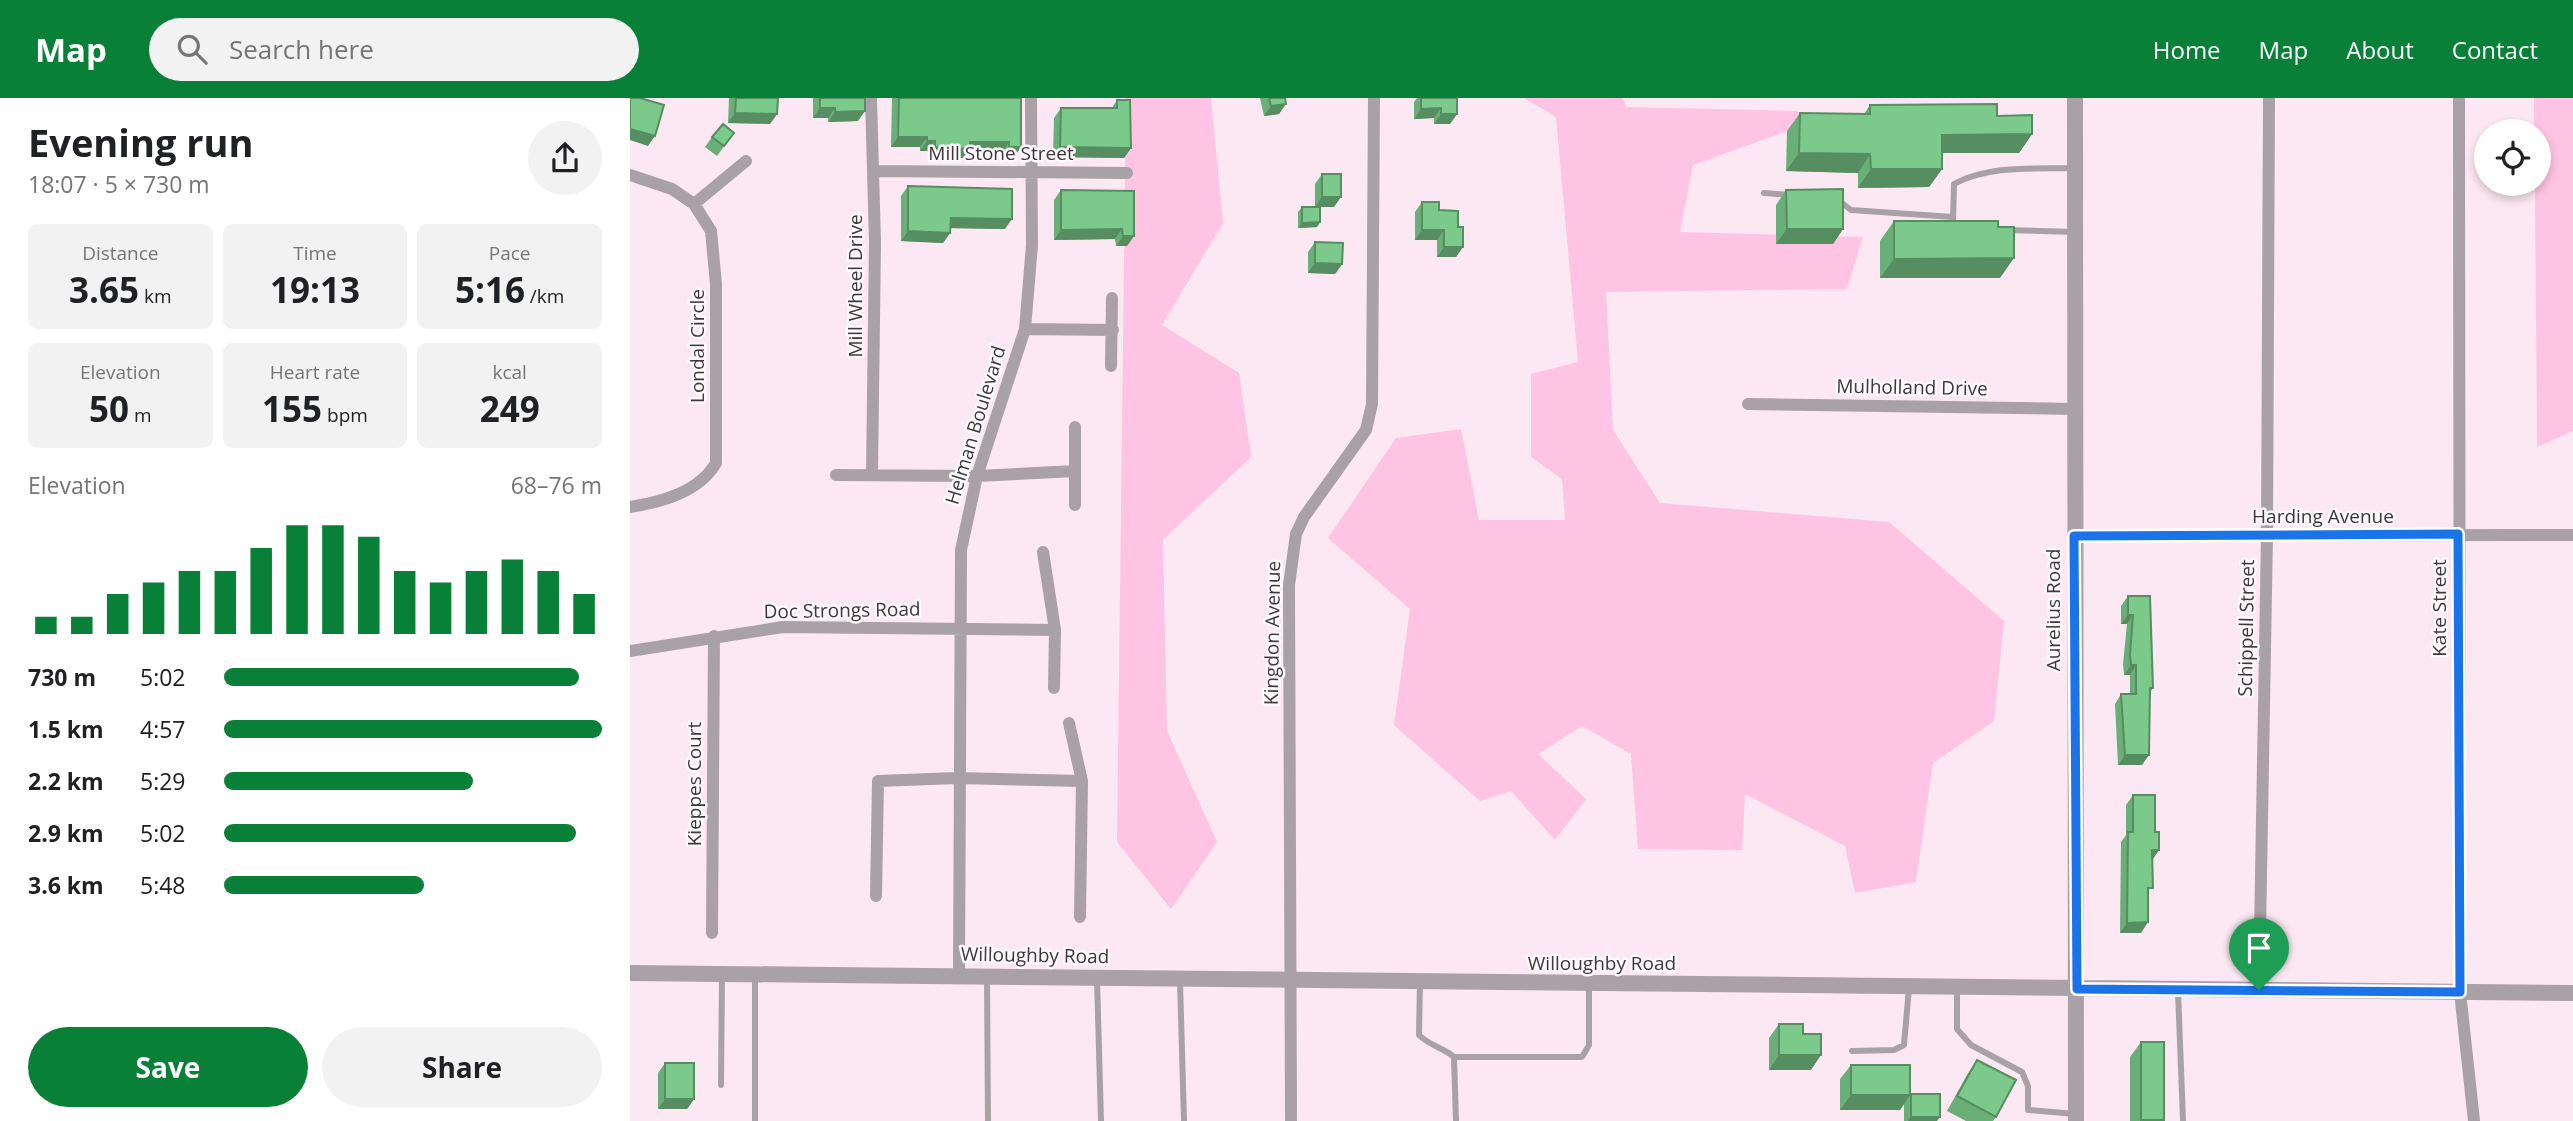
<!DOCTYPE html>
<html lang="en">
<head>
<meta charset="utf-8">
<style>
  body { margin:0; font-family:"Open Sans",sans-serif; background:#f2f2f2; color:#202124; height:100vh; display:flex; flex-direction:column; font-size:26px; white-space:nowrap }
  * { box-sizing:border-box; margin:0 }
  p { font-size:23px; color:#757577 }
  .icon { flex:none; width:38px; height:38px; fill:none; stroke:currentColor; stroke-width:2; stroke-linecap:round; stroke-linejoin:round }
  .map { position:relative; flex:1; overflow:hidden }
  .side { display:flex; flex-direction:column; background:#fff; width:630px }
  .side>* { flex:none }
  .fabs { position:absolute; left:1844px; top:21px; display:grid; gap:14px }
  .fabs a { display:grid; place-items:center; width:77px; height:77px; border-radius:50%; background:#fff; box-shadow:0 4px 10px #0003; font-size:35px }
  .pin { position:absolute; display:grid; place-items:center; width:60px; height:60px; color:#fff; margin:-72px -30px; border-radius:50% 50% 50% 0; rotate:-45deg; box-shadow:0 0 7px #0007 }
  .pin .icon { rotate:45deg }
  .round { display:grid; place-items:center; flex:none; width:74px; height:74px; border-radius:37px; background:#f2f2f2 }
  .overview { display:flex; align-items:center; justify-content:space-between; height:119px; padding:0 28px }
  h1 { font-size:38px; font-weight:700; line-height:52px }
  .stats { display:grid; grid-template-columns:repeat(3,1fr); gap:10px; height:119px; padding:7px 28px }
  .stats div { display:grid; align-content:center; border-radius:10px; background:#f2f2f2; text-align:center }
  .stats b { font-size:35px; font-weight:700 }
  .stats small { font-size:19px; font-weight:400 }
  .stats p { font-size:19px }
  .chart { height:196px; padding:14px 28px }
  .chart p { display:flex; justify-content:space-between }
  .chart svg { width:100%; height:126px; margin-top:7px; stroke:#088038; stroke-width:6 }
  .primary-button { display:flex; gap:14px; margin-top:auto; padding:14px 28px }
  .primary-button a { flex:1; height:80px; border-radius:42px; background:#088038; color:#fff; font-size:28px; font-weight:700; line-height:80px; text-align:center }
  .primary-button a+a { background:#f2f2f2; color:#202124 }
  ul { padding:0 28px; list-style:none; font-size:23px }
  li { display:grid; grid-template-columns:112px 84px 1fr; align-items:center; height:52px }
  li i { height:18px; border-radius:9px; background:#088038 }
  header { display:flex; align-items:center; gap:42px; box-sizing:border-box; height:98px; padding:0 35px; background:#088038; color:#fff }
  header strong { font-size:33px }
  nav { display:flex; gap:38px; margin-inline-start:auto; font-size:24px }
  .search { width:490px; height:63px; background:#f2f2f2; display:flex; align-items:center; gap:18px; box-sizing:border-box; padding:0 24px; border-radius:38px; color:#757577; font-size:26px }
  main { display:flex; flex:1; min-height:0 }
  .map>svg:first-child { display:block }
  .green { fill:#ffc3e3 }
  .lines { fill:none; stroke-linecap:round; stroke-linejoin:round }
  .service { stroke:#a9a1a5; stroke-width:6 }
  .minor { stroke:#a9a1a5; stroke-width:12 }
  .tertiary { stroke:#a9a1a5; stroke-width:16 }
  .wall { fill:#6aae78 }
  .shaded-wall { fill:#568d61 }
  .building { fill:#7bca8b; stroke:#568d61; stroke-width:2 }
  .route-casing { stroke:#fff; stroke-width:14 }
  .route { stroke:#1a73e8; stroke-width:9 }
  .labels { text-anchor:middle; stroke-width:5; stroke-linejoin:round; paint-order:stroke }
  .street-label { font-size:19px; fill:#3e373b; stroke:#fefafc }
</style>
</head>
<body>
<header>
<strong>Map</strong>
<div class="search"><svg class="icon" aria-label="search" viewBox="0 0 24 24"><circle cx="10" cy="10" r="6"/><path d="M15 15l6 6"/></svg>Search here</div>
<nav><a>Home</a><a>Map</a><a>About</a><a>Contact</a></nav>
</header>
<main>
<section class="side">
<div class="overview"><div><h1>Evening run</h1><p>18:07 · 5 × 730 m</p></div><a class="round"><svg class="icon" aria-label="share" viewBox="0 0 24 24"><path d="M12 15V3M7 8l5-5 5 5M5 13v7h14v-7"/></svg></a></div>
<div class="stats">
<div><p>Distance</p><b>3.65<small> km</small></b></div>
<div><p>Time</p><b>19:13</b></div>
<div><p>Pace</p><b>5:16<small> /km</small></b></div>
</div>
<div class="stats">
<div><p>Elevation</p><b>50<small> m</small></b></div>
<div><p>Heart rate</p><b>155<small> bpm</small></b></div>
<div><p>kcal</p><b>249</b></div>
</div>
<div class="chart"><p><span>Elevation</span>68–76 m</p>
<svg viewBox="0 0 160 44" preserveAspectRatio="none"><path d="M5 44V38M15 44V38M25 44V30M35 44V26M45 44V22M55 44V22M65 44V14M75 44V6M85 44V6M95 44V10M105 44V22M115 44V26M125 44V22M135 44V18M145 44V22M155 44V30"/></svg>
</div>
<ul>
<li><b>730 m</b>5:02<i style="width:94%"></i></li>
<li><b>1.5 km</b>4:57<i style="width:100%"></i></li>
<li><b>2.2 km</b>5:29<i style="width:66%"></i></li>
<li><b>2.9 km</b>5:02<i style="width:93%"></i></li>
<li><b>3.6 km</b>5:48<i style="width:53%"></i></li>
</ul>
<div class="primary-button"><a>Save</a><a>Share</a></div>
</section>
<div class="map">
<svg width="1943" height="1023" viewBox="0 0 1943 1023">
  <rect width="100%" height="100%" fill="#fce8f2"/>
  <path class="green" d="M496 0H581L593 125 532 227 609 275 621 359 533 442 537 633 587 744 541 811 487 744Z
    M894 0H993L996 9 1167 13 1177 26 1063 67 1050 134 1233 139 1217 191 976 194 983 332 1030 405 1259 424 1374 523 1364 623 1303 665 1286 784 1225 795 1215 748 1115 696 1112 752 1008 751 1001 656 952 628 908 656 956 701 925 742 881 693 850 703 764 627 780 511 698 440 766 340 831 331 849 422H935L932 381 901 359V276L948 264 926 19Z
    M1904 0H1943V333L1907 349 1905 86H1909V33H1904Z"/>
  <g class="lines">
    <path class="service" d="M1134 95 1161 97
      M1207 101 1221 112 1323 119
      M1328 127 1323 123 1324 86C1358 67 1405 71 1443 70
      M1376 132 1445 134
      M125 878V1023
      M357 879 358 1023
      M467 881 471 1023
      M550 883 554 1023
      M790 885 789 937C800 948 812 949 824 959L826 1023
      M1327 891V931L1341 947 1392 974 1398 988V1012L1446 1016
      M1548 893 1553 1022
      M1222 953 1264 952 1274 947 1279 890
      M824 959H952L959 947V886
      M91 987 92 877"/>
    <path class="minor" d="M241 0 245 144 242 376
      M1829 0 1830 894 1844 1023
      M244 73 497 75
      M0 77 42 91 64 106 81 133 86 186V365C69 394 32 404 0 409
      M64 106 116 63
      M395 231 483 232
      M481 268 482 200
      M1118 306 1446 311
      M206 377 347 378 445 373
      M445 407V329
      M1444 438 1943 437
      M413 454 425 532 424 590
      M0 553 153 529 425 532
      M439 625 452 683 450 819
      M246 798 248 683 327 680 452 683
      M82 835 84 538
      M329 876 331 452 347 378 395 231 402 147 401 0
      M1629 892 1637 437 1639 0
      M661 1023 659 487 666 436 674 419 736 332 742 306 744 0"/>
    <path class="tertiary" d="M1445 0 1446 1023
      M0 875 1943 895"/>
  </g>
  <path class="wall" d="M99 0H148L147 16 140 26 98 25Z
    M183 0H235L228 23 198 24V20H183Z
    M262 0H391V49L384 59H372V54H338L333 60 317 61 298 59V53H290V49H261Z
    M630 0H655L649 16 634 18Z
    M787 0H827V16L820 26H804V20L784 21V4Z
    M487 2 501 50 494 60 423 59 424 20 431 10H482Z
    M1240 7 1367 18 1402 36 1389 55H1312V71L1299 89 1228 90V75L1156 73 1157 33 1170 15 1234 16Z
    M104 35 87 58 75 49 82 39Z
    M692 76 704 109H690V124L687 129 668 130V114L672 109H685V86Z
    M278 88 375 131 320 130V135L313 145 271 143V98Z
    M431 92 504 138 497 148H486L485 141 424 142V102Z
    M1156 92 1213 131 1203 146H1146V107Z
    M792 104 809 112 828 129 833 149 826 159H807V142H785V114Z
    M1264 123 1368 129 1370 180H1250V143Z
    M685 144 712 166 705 176 678 175V154Z
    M1498 498 1523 590 1520 595 1512 667H1488L1485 606 1491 596H1500V577H1494L1493 566 1497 526H1491V508Z
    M1503 697 1525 734 1529 752 1523 761 1511 835H1490L1491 744 1496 737V707Z
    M1149 926 1173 936 1181 972H1139V940Z
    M1511 944 1534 1022 1533 1023H1500V959Z
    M1347 962 1366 1019 1363 1023H1336L1317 1013 1337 977Z
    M35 965 64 1001 57 1011H28V975Z
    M1221 967 1280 996 1307 1023H1274V1006L1270 1012H1210V981Z"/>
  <path class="shaded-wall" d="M656 6 649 16 634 18 641 8Z
    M190 10H205L198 20H183Z
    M811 10 804 20 784 21 791 11Z
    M235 13 228 23 198 24 205 14Z
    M105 15 147 16 140 26 98 25Z
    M811 16H827L820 26H804Z
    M0 31 25 38 18 48 0 42Z
    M1402 36 1389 55H1299L1312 37Z
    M268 39H297L290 49H261Z
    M297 43H305L298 53H290Z
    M340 44H379L372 54H338L333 60 317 61 298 59 305 49Z
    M379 49H391L384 59H372Z
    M430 49 501 50 494 60 423 59Z
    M1169 55 1240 56 1228 75 1156 73Z
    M1241 71H1312L1299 89 1228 90Z
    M692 99H711L704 109H685Z
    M321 120 382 121 375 131 314 130Z
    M690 124 687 129 668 130 672 125Z
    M492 131 485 141 424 142 431 132Z
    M1157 131H1213L1203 146H1146Z
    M792 132H814L807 142H785Z
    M278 133 320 135 313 145 271 143Z
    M493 138H504L497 148H486Z
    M814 149H833L826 159H807Z
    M1384 160 1370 180H1250L1264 161Z
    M685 165 712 166 705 176 678 175Z
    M1498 517H1503L1497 526H1491Z
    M1501 567H1506L1500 577H1494Z
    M1495 657H1519L1512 667H1488Z
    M1522 752H1529L1522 762Z
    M1518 824 1511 835H1490L1497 825Z
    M1149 957H1191L1181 972H1139Z
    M1221 997H1280L1270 1012H1210Z
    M35 1001H64L57 1011H28Z
    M1281 1019H1310L1307 1023H1278Z
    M1511 1022H1534L1533 1023H1510Z"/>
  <path class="building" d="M0 0H10L34 7 25 38 0 31Z
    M106 0H148L147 16 105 15Z
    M190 0H235V13L205 14V10H190Z
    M269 0H391V49H379V44H340V50L324 51 305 49V43H297V39H268Z
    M639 0H655L656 6 641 8Z
    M791 0H827V16H811V10L791 11Z
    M487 2H500L501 50 430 49 431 10H487Z
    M1367 6V18L1402 17V36L1312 37V71H1241L1240 56 1169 55 1170 15 1240 16V7Z
    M93 26 104 35 94 48 82 39Z
    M692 76H711V99H692Z
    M278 88 382 91V121L321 120 320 135 278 133Z
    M1213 91V131H1157L1156 92Z
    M431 92 504 93V138H493L492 131 431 132Z
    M792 104H809V112L828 113V129H833V149H814V132H792Z
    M672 109H690V124L672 125Z
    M1264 123H1368V129H1384V160L1264 161Z
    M685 144 713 145 712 166 685 165Z
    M1498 498H1520L1523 590H1520L1519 657H1495L1491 596H1506V567H1501L1500 557 1503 517H1498Z
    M1503 697H1525V734H1529V752H1522L1523 790H1518V824L1497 825 1498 734H1503Z
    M1149 926H1173V936H1191V957H1149Z
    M1511 944H1534V1022H1511Z
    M1347 962 1386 982 1366 1019 1327 998Z
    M35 965H64V1001H35Z
    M1221 967H1280V997H1221Z
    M1281 996H1310V1019H1281Z"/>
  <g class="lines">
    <defs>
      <path id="route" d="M1828 436 1830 894 1447 891 1444 438Z"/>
    </defs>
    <use href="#route" class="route-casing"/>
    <use href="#route" class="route"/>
  </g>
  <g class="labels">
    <g class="street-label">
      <text x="371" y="62">Mill Stone Street</text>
      <text transform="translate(225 188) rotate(-90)" y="7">Mill Wheel Drive</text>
      <text transform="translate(67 248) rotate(-90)" y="7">Londal Circle</text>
      <text transform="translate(1282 289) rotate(1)" y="7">Mulholland Drive</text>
      <text transform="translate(345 327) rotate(-73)" y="7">Helman Boulevard</text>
      <text x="1693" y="425">Harding Avenue</text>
      <text transform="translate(1809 510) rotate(-90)" y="7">Kate Street</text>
      <text transform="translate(212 512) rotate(-1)" y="7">Doc Strongs Road</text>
      <text transform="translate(1423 512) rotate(-90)" y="7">Aurelius Road</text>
      <text transform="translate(1616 530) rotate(-89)" y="7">Schippell Street</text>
      <text transform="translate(642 535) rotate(-89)" y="7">Kingdon Avenue</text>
      <text transform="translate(64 686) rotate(-90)" y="7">Kieppes Court</text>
      <text transform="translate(405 857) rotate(1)" y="7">Willoughby Road</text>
      <text x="972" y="872">Willoughby Road</text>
    </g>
  </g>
</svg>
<div class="fabs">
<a><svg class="icon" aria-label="locate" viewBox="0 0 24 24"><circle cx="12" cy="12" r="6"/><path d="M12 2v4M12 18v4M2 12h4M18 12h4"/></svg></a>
</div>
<div class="pin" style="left:1629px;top:892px;background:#1e9e55"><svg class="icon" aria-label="arrive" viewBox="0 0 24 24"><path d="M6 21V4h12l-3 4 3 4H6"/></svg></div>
</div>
</main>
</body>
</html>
